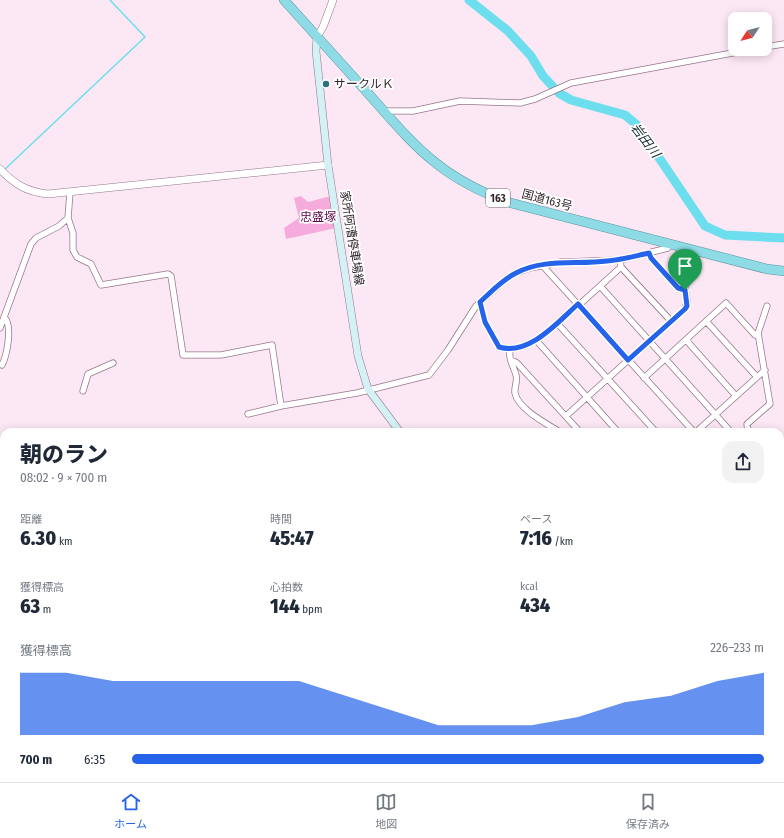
<!DOCTYPE html>
<html lang="ja">
<head>
<meta charset="utf-8">
<style>
  body { margin:0; font-family:"Fira Sans Condensed","Noto Sans JP",sans-serif; background:#f2f2f3; color:#1f2937; height:100vh; display:flex; flex-direction:column; font-size:15px; white-space:nowrap }
  * { box-sizing:border-box; margin:0 }
  p { font-size:13px; color:#747a83 }
  .icon { flex:none; width:22px; height:22px; fill:none; stroke:currentColor; stroke-width:2; stroke-linecap:round; stroke-linejoin:round }
  .map { position:relative; flex:1; overflow:hidden }
  .drawer { position:absolute; left:0px; top:428px; width:784px; height:354px; display:flex; flex-direction:column; background:#fff; border-radius:12px 12px 0 0; box-shadow:0 2px 10px #0003 }
  .drawer>* { flex:none }
  .needle { width:26px; rotate:234deg }
  .fabs { position:absolute; left:728px; top:12px; display:grid; gap:8px }
  .fabs a { display:grid; place-items:center; width:44px; height:44px; border-radius:8px; background:#fff; box-shadow:0 2px 10px #0003; font-size:20px }
  .pin { position:absolute; display:grid; place-items:center; width:34px; height:34px; color:#fff; margin:-41px -17px; border-radius:50% 50% 50% 0; rotate:-45deg; box-shadow:0 0 4px #0007 }
  .pin .icon { rotate:45deg }
  .round { display:grid; place-items:center; flex:none; width:42px; height:42px; border-radius:12px; background:#f2f2f3 }
  .head { display:flex; align-items:center; justify-content:space-between; height:68px; padding:0 20px }
  h1 { font-size:22px; font-weight:800; line-height:30px }
  .stats { display:grid; grid-template-columns:repeat(3,1fr); gap:6px; height:68px; padding:4px 20px }
  .stats div { display:grid; align-content:center }
  .stats b { font-size:20px; font-weight:800 }
  .stats small { font-size:11px; font-weight:400 }
  .stats p { font-size:11px }
  .chart { height:112px; padding:8px 20px }
  .chart p { display:flex; justify-content:space-between }
  .chart svg { width:100%; height:72px; margin-top:4px; fill:#2563eb; opacity:.7 }
  ul { padding:0 20px; list-style:none; font-size:13px }
  li { display:grid; grid-template-columns:64px 48px 1fr; align-items:center; height:30px }
  li i { height:10px; border-radius:5px; background:#2563eb }
  .tabs { display:flex; justify-content:space-around; align-items:center; height:56px; border-top:1px solid #e0e1e3; background:#fff; font-size:11px; color:#747a83 }
  .tabs a { display:grid; justify-items:center; gap:2px }
  .tabs .active { color:#2563eb }
  .map>svg:first-child { display:block }
  .forest { fill:url(#forest-crowns) }
  .green { fill:#f5abdb }
  .water { fill:url(#water-ripples) }
  .lines { fill:none; stroke-linecap:round; stroke-linejoin:round }
  .stream { stroke:#6ddeed; stroke-width:1.5 }
  .river { stroke:#6ddeed; stroke-width:9 }
  .minor-casing { stroke:#95778a; stroke-width:7 }
  .tertiary-casing { stroke:#95778a; stroke-width:8 }
  .secondary-casing { stroke:#95778a; stroke-width:8 }
  .trunk-casing { stroke:#5b96a1; stroke-width:10 }
  .minor { stroke:#fff; stroke-width:5.5 }
  .tertiary { stroke:#fff; stroke-width:7 }
  .secondary { stroke:#d4f2f6; stroke-width:7 }
  .trunk { stroke:#8edbe6; stroke-width:9 }
  .route-casing { stroke:#fff; stroke-width:8 }
  .route { stroke:#2563eb; stroke-width:5 }
  .poi-dot { fill:#29727b; stroke:#fff; stroke-width:1.5 }
  .labels { text-anchor:middle; stroke-width:3.5; stroke-linejoin:round; paint-order:stroke }
  .shield { fill:#fff; stroke:#70676c; stroke-width:1 }
  .shield-label { font-size:11px; font-weight:bold; fill:#32262d }
  .poi-label { font-size:12px; fill:#32262d; stroke:#fff; text-anchor:start }
  .street-label { font-size:12px; fill:#32262d; stroke:#fff }
  .park-label { font-size:12px; fill:#5d0649; stroke:#fff }
  .water-label { font-size:13px; font-style:italic; fill:#1b2f32; stroke:#fff }
</style>
</head>
<body>
<div class="map">
<svg width="784" height="782" viewBox="0 0 784 782">
  <defs>
    <pattern id="forest-crowns" width="20" height="18" patternUnits="userSpaceOnUse"><rect width="20" height="18" fill="#f5abdb"/><path d="M2 6a3 3 0 1 1 6 0M12 15a3 3 0 1 1 6 0" fill="none" stroke="#d293bc"/></pattern>
    <pattern id="water-ripples" width="26" height="14" patternUnits="userSpaceOnUse"><rect width="26" height="14" fill="#6ddeed"/><path d="M2 4q2-2 4 0t4 0M15 11q2-2 4 0t4 0" fill="none" stroke="#5fbecc"/></pattern>
  </defs>
  <rect width="100%" height="100%" fill="#fce7f4"/>
  <path class="forest" d="M784 473V637L780 618V479Z
    M4 507V592L0 591V513Z
    M780 695 784 696V782H693V778H780Z
    M0 706 4 725V778H16L17 782H0Z
    M92 778H223V782H93Z
    M241 778H286V782H240Z
    M351 778H505L507 782H352Z"/>
  <path class="green" d="M301 196 308 202 331 196 336 228 286 239 284 228 299 218 294 198Z"/>
  <path class="water" d="M780 633 784 658V694L780 693Z
    M723 778H766L762 782H716Z"/>
  <g class="lines">
    <path class="stream" d="M4 170 145 37 110 0
      M0 674 4 683
      M22 778 23 782"/>
    <path class="river" d="M469 0 508 31 531 56 543 76 559 93 571 100 625 115 637 125 705 226 725 235 784 238"/>
    <defs>
      <path id="minor" d="M765 47 784 44
        M385 113 388 111H413L460 101 520 103 535 99 571 83 754 49
        M70 192 68 218 73 233V250L77 257 91 264 101 285 168 274 171 276 183 355H221L272 345 281 406
        M649 253 651 258 678 288 685 290
        M620 260 621 267 671 321
        M542 265 694 432
        M600 286 731 432
        M480 302 485 322 499 347C529 356 558 322 578 304
        M579 305 621 267
        M706 321 757 377
        M557 323 656 432
        M0 328 31 244 36 238 59 226 68 218
        M536 340 618 432
        M686 340 736 396
        M510 351C508 359 514 367 516 375 518 381 514 387 515 393 518 409 547 424 560 432
        M511 360 517 363 580 432
        M2 365C7 355 13 325 4 317
        M644 378 726 303 755 335 758 336
        M83 391 88 374 113 363
        M248 414 281 406 357 393 429 375 448 350 476 306 506 279 516 273 530 268 561 262 620 260 668 248 670 244
        M566 416 685 309 687 301 679 246
        M696 432 765 370
        M748 432 747 424 770 404 758 333 767 306
        M579 782 580 778"/>
      <path id="tertiary" d="M317 37 323 27 333 0
        M0 169C14 184 27 192 48 194L328 165"/>
      <path id="secondary" d="M317 37 316 51 328 165 358 356 368 389 400 432
        M667 778V782"/>
      <path id="trunk" d="M284 0C311 30 339 61 366 91 414 145 439 178 511 203L767 269 784 271"/>
    </defs>
    <use href="#minor" class="minor-casing"/>
    <use href="#tertiary" class="tertiary-casing"/>
    <use href="#secondary" class="secondary-casing"/>
    <use href="#trunk" class="trunk-casing"/>
    <use href="#minor" class="minor"/>
    <use href="#tertiary" class="tertiary"/>
    <use href="#secondary" class="secondary"/>
    <use href="#trunk" class="trunk"/>
  </g>
  <g class="lines">
    <defs>
      <path id="route" d="M649 253 651 258 678 288 685 290 687 306 685 309 628 360 578 304C558 322 529 356 499 347L485 322 480 302C491 292 502 280 516 273 544 258 577 265 607 261 621 260 635 256 649 253Z"/>
    </defs>
    <use href="#route" class="route-casing"/>
    <use href="#route" class="route"/>
  </g>
  <circle class="poi-dot" cx="326" cy="84" r="4"/>
  <g class="labels">
    <rect class="shield" x="486" y="189" width="24" height="18" rx="3"/>
    <g class="shield-label">
      <text x="498" y="202">163</text>
    </g>
    <g class="poi-label">
      <text x="334" y="88">サークルＫ</text>
    </g>
    <g class="street-label">
      <text transform="translate(547 200) rotate(15)" y="4">国道163号</text>
      <text transform="translate(352 238) rotate(81)" y="4">家所阿漕停車場線</text>
    </g>
    <g class="park-label">
      <text x="318" y="221">忠盛塚</text>
    </g>
    <g class="water-label">
      <text transform="translate(646 140) rotate(53)" y="5">岩田川</text>
    </g>
  </g>
</svg>
<div class="fabs">
<a><svg class="needle" viewBox="-14 -14 28 28"><path d="M0-13l5 13h-10z" fill="#e53935"/><path d="M0 13l5-13h-10z" fill="#747a83"/></svg></a>
</div>
<div class="pin" style="left:685px;top:290px;background:#1e9e55"><svg class="icon" aria-label="arrive" viewBox="0 0 24 24"><path d="M6 21V4h12l-3 4 3 4H6"/></svg></div>
<section class="drawer">
<div class="head"><div><h1>朝のラン</h1><p>08:02 · 9 × 700 m</p></div><a class="round"><svg class="icon" aria-label="share" viewBox="0 0 24 24"><path d="M12 15V3M7 8l5-5 5 5M5 13v7h14v-7"/></svg></a></div>
<div class="stats">
<div><p>距離</p><b>6.30<small> km</small></b></div>
<div><p>時間</p><b>45:47</b></div>
<div><p>ペース</p><b>7:16<small> /km</small></b></div>
</div>
<div class="stats">
<div><p>獲得標高</p><b>63<small> m</small></b></div>
<div><p>心拍数</p><b>144<small> bpm</small></b></div>
<div><p>kcal</p><b>434</b></div>
</div>
<div class="chart"><p><span>獲得標高</span>226–233 m</p>
<svg viewBox="0 0 160 44" preserveAspectRatio="none"><path d="M0 44V6L10 6L20 11L30 11L40 11L50 11L60 11L70 20L80 29L90 38L100 38L110 38L120 33L130 24L140 20L150 11L160 6V44z"/></svg>
</div>
<ul>
<li><b>700 m</b>6:35<i style="width:100%"></i></li>
</ul>
</section>
</div>
<nav class="tabs">
<a class="active"><svg class="icon" aria-label="home" viewBox="0 0 24 24"><path d="M3 11l9-7 9 7M6 9v11h12V9"/></svg>ホーム</a>
<a><svg class="icon" aria-label="map" viewBox="0 0 24 24"><path d="M3 6l6-2 6 2 6-2v14l-6 2-6-2-6 2zM9 4v14M15 6v14"/></svg>地図</a>
<a><svg class="icon" aria-label="saved" viewBox="0 0 24 24"><path d="M7 4h10v16l-5-4-5 4z"/></svg>保存済み</a>
</nav>
</body>
</html>
